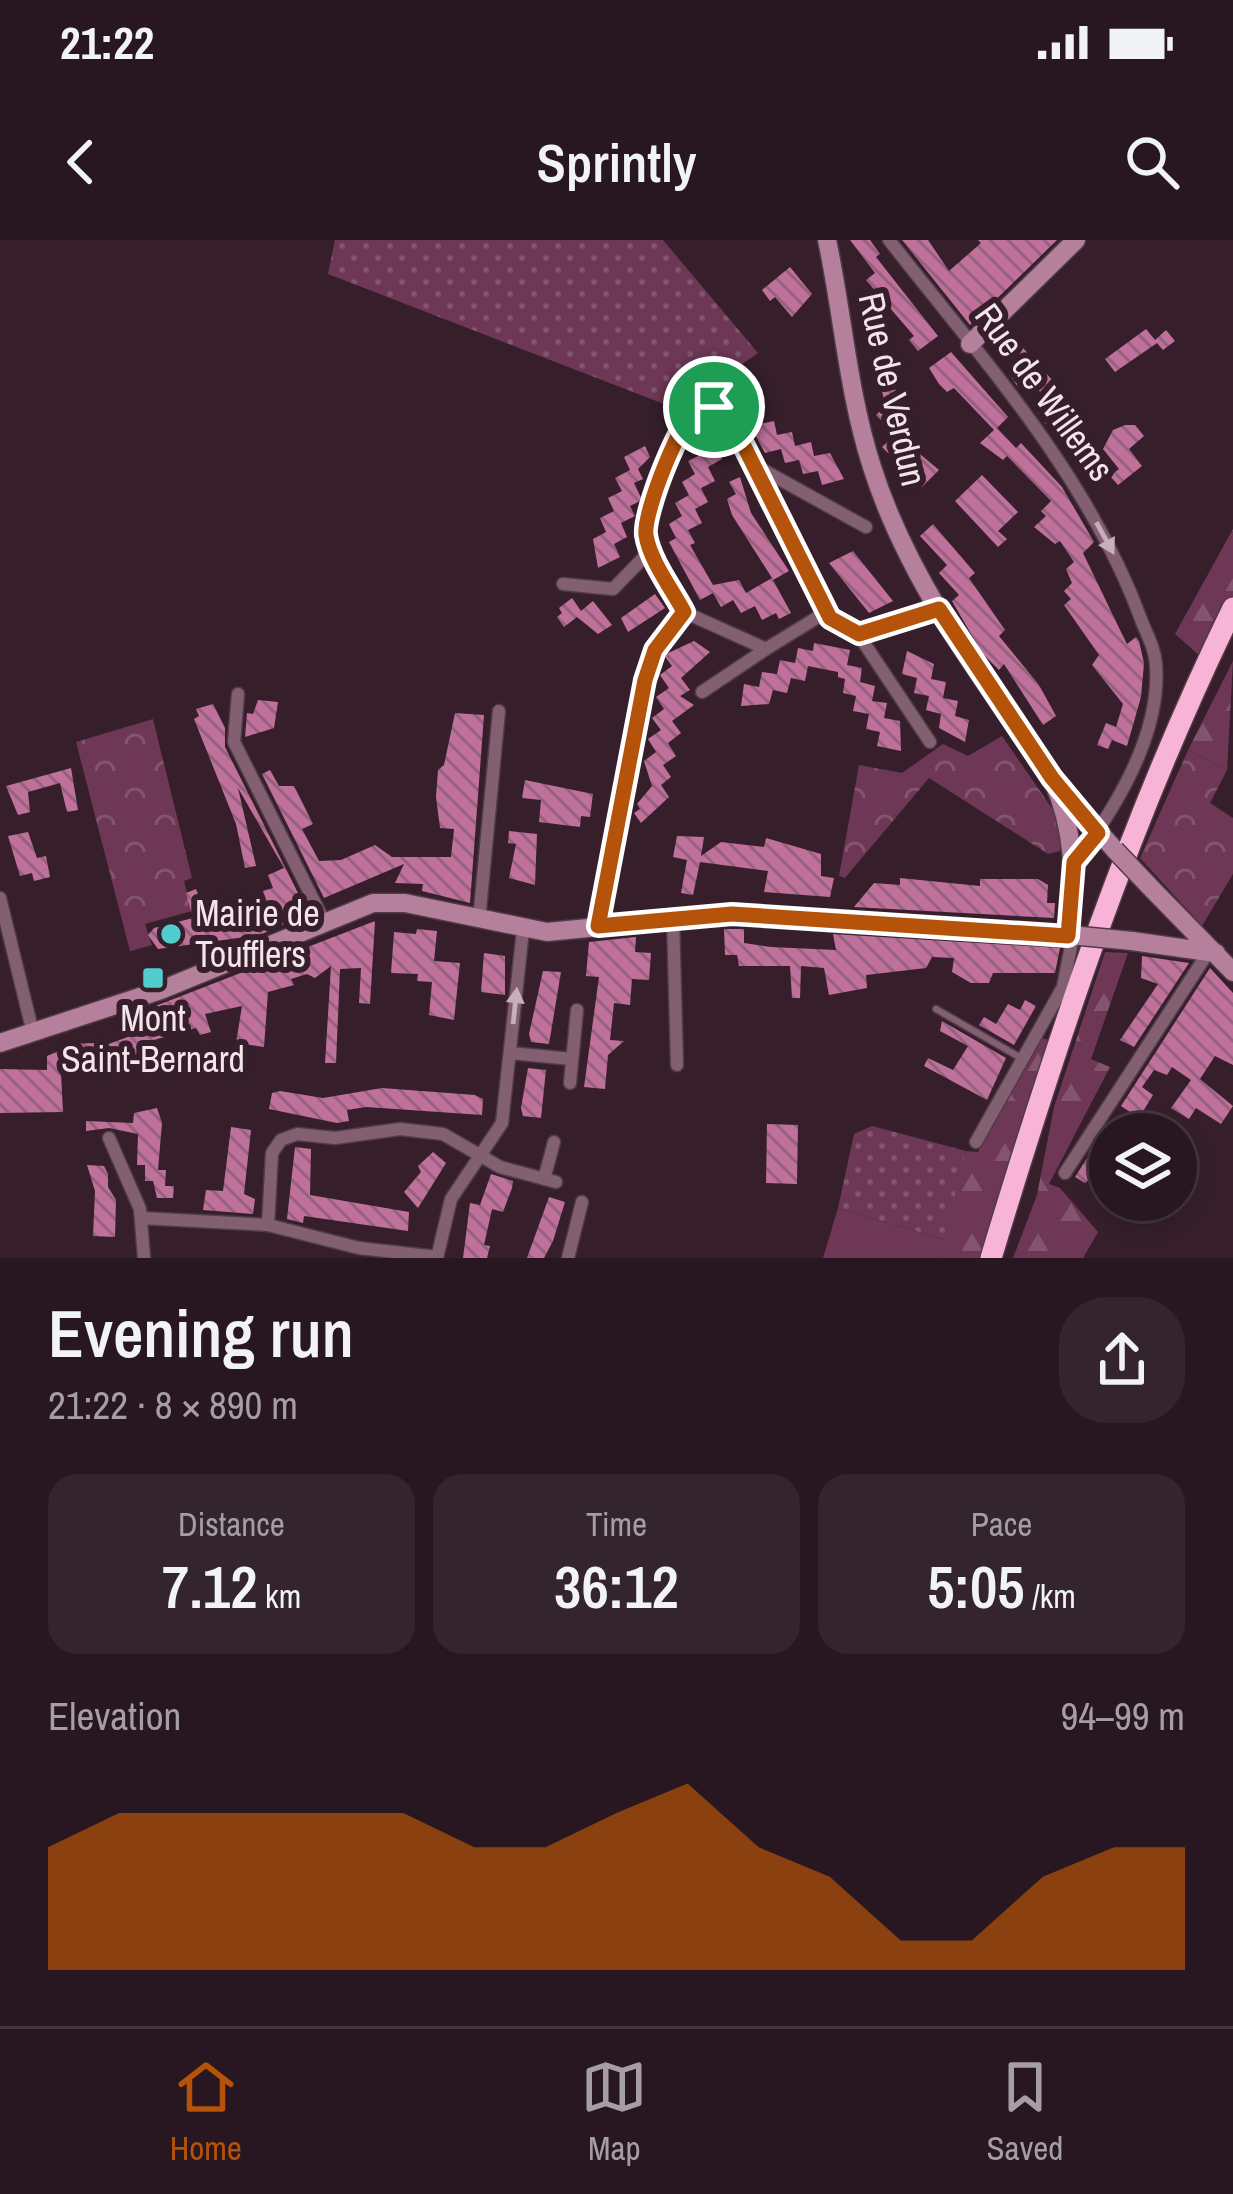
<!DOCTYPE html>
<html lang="en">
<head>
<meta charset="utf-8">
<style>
  body { margin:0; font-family:"Archivo Narrow",sans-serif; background:#34242d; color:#f1f3f6; height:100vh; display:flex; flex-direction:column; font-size:45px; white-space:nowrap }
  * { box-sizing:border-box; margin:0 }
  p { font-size:39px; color:#a59fa5 }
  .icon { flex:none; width:66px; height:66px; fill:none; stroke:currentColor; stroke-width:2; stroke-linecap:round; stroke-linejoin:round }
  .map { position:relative; height:1018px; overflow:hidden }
  .panel { display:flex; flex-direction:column; background:#281720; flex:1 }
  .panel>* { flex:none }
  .fabs { position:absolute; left:1089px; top:873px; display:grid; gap:24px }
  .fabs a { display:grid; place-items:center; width:108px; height:108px; border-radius:50%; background:#281720; box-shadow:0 6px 18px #0003,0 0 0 3px #44363e; font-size:60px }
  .pin { position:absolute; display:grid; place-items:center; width:102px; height:102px; color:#fff; margin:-51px; border:6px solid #fff; border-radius:50%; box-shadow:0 3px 12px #0007 }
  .round { display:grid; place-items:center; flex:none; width:126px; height:126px; border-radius:48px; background:#34242d }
  .overview { display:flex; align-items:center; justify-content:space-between; height:204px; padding:0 48px }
  h1 { font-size:66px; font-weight:600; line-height:90px }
  .metrics { display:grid; grid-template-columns:repeat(3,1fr); gap:18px; height:204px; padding:12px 48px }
  .metrics div { display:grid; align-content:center; border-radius:30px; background:#34242d; text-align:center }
  .metrics b { font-size:60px; font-weight:600 }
  .metrics small { font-size:33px; font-weight:400 }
  .metrics p { font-size:33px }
  .chart { height:336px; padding:24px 48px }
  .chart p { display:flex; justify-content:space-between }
  .chart svg { width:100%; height:216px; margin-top:12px; fill:#b45309; opacity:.7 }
  .status { display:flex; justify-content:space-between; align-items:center; height:84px; padding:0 60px; background:#281720; direction:ltr }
  .status svg { height:33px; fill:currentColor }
  header { display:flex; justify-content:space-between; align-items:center; height:156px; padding:0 48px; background:#281720; font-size:54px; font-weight:600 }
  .tab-bar { display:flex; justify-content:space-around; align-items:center; height:168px; border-top:3px solid #44363e; background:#281720; font-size:33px; color:#a59fa5 }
  .tab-bar a { display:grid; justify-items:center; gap:6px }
  .tab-bar .on { color:#b45309 }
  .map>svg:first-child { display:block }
  .grass { fill:url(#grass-dots) }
  .forest { fill:url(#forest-firs) }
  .park { fill:url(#park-crowns) }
  .garden { fill:#6d3755 }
  .building { fill:url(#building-back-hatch) }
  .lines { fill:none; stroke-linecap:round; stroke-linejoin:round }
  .lane-casing { stroke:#513b46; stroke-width:9 }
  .street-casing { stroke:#513b46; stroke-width:15 }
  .secondary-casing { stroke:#513b46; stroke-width:21 }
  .highway-casing { stroke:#513b46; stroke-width:24 }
  .lane { stroke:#826071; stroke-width:6 }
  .street { stroke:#826071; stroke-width:12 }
  .secondary { stroke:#b5809b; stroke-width:18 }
  .highway { stroke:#f8b4d7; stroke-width:21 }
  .secondary-bridge-casing { stroke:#513b46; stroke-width:21; stroke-linecap:butt }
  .secondary-bridge { stroke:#b5809b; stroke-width:18 }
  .oneway { fill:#c6afbb }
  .route-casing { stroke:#fff; stroke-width:24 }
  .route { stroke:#b45309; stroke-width:15 }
  .poi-dot { fill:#52cdcf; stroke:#361f2b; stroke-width:4.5 }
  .labels { text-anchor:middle; stroke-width:12; stroke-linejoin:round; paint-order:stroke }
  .street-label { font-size:36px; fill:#f4e4ec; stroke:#361f2b }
  .poi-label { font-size:36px; fill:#f4e4ec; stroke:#361f2b; text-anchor:start }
</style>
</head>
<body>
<div class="status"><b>21:22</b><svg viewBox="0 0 49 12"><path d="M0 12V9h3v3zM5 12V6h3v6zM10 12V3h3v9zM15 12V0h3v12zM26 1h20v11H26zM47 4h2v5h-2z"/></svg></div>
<header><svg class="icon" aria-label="back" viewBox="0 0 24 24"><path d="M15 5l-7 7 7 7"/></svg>Sprintly<svg class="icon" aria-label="search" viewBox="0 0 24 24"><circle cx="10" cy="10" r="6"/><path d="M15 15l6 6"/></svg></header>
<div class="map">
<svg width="1233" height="1018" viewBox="0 0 1233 1018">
  <defs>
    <pattern id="grass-dots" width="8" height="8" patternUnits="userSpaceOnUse" patternTransform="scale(3)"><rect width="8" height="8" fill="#6d3755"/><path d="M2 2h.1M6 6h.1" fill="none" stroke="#82546e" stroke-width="1.8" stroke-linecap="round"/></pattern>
    <pattern id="forest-firs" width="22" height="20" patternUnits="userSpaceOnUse" patternTransform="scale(3)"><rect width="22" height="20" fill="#6d3755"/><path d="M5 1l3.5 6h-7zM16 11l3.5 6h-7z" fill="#82546e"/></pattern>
    <pattern id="park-crowns" width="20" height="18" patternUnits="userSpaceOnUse" patternTransform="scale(3)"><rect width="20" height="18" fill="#6d3755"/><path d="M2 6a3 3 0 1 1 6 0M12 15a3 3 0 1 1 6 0" fill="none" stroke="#82546e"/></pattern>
    <pattern id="building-back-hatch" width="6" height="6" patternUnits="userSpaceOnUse" patternTransform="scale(3)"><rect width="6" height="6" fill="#bf719b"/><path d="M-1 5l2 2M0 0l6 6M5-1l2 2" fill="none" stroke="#96617e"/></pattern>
  </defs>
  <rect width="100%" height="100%" fill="#361f2b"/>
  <path class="grass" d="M335 0H663L758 113 677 169 328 34Z
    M872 886 966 911 945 1000 838 968 854 894Z"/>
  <path class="forest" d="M1233 289V356L1201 417 1175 394Z
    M1233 421 1227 530 1188 510Z
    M1105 712 1128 713 1091 819 1110 827 1049 944 1060 948 1098 992 1083 1018H1013L1037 955 1054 867Z
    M1040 798 1050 800 983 1018H939L966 911 978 912Z"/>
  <path class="park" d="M153 479 192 638 184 641 192 671 145 684 152 705 130 711 76 502Z
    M1002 496 1060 580V611L1048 614 929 538 845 638 839 636 859 525 902 533 943 504 968 516Z
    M1188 510 1227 530 1210 563 1233 578V634L1202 686 1140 618Z"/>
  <path class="garden" d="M838 968 945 1000 939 1018H823Z"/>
  <path class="building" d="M850 0H870L880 14 876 17 938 96 918 111 909 100 914 96 866 40 875 33Z
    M902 0H928L949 31 981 3 978 0H1057L970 85Z
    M790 27 812 54 792 77 775 57 770 61 762 50Z
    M1146 89 1155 100 1166 90 1175 101 1163 110 1157 103 1115 132 1105 119Z
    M1013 97 1073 163 1046 184 1032 166 1044 157 1029 138 1018 147 1008 133 1013 122 1001 106Z
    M951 112 1008 177 997 188 1016 208 1021 203 1062 247 1094 302 1083 313 1121 392 1127 404 1136 397 1139 401 1144 423 1141 457 1127 506 1112 500 1108 509 1097 505 1106 483 1116 487 1123 464 1092 425 1099 415 1064 365 1071 359 1064 351 1072 343 1066 329 1074 322 1060 301 1055 304 1034 287 1046 276 1041 271 1051 261 1007 216 1003 220 980 203 994 190 954 148 947 152 939 144 929 128Z
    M894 117 896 162 908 176 891 191 876 175 885 166 876 120Z
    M774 181 777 195 792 192 795 206 811 202 814 216 830 213 844 239 822 245 818 231 803 234 799 220 785 223 781 209 765 213 750 186Z
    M1125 185H1135L1144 196 1129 209 1142 226 1118 245 1110 236 1119 229 1103 209 1113 190Z
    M716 190 722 219 708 227 715 241 701 248 708 262 695 269 702 283 688 290 695 303 690 305 713 345 739 340 746 353 772 338 732 275 727 259 736 254 729 242 740 237 751 273 789 331 773 340 791 373 779 379 776 373 762 380 755 366 741 373 733 360 721 367 713 353 700 360 669 302 676 298 669 284 682 276 675 263 689 255 682 242 695 234 688 221 702 214 695 201Z
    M896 194 939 230 922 247 882 207Z
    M645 206 650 217 638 229 643 239 634 243 642 260 630 266 635 276 621 283 627 297 614 304 620 317 598 328 593 299 606 292 600 278 614 271 608 258 622 251 615 238 630 230 624 217Z
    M982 235 1018 272 998 291 1007 299 998 307 955 261Z
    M933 284 975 333 969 338 1005 390 999 396 1039 445 1056 476 1043 485 1004 424 999 430 982 413 952 361 959 355 939 333 947 325 920 296Z
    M853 311 893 361 869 373 829 323Z
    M655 354 665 368 628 392 621 378Z
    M572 358 581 371 593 361 612 385 598 394 577 377 564 387 557 377 562 373 559 368Z
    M694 401 710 412 681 438 690 450 680 456 694 465 672 481 681 493 668 503 676 516 663 525 671 537 661 545 669 557 641 583 634 573 640 569 637 564 652 546 644 521 656 512 648 499 661 490 652 478 664 469 656 457 669 448 660 435 672 426 664 415Z
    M814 403 850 410 847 425 862 428 860 442 875 446 872 461 887 463 884 478 900 481 901 511 877 506 880 492 866 489 869 474 853 471 856 456 843 453 845 439 838 437V432L808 426 805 441 791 438 787 453 773 450 769 464 741 466 744 444 759 447 762 432 777 434 780 420 795 423 798 408 813 411Z
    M907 411 934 424 931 439 946 442 943 458 958 461 955 476 969 480 965 502 939 488 941 474 926 470 929 456 914 453 917 438 902 434Z
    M258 460 278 462 274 488 245 497 247 473 253 474Z
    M213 464 225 488V507L308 673 260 695 158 709 148 695 154 688 193 678 186 653 196 649 209 683 266 660 263 651 273 648 268 635 284 628 238 548 256 626 245 628 236 584 194 479 199 476 196 469Z
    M455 473 484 475 470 663 422 651 423 644 395 643 404 624 324 658 262 534 270 530 279 546H294L313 584 302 589 319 621 341 620 375 605 392 617H451L454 589 440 588 436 557 438 530 444 525Z
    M71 528 78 570 67 572 60 543 28 552 30 572 18 575 6 546Z
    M525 540 593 554 590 577 581 576 580 587 539 582 541 560 522 558Z
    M509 591 537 594 535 645 509 638 516 604 508 603Z
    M28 592 37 618 46 616 50 637 34 641 32 633 20 636 8 596Z
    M677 596 704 597 701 616 721 602 764 607 766 598 821 614V636L834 638 830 657 764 652 768 631 700 622 693 655 681 653 687 620 673 617Z
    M900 638 980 646V639H1038L1048 645 1047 663H1055L1054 678 854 667 874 643 900 645Z
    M375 681 370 764 359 763 361 728 340 729 336 823H325L331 726 315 738 307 734 291 739 294 745 268 752 264 807 236 803 242 766 205 774 211 792 200 795 196 788 147 802 136 806 140 817 116 825 114 820H67V833H61L63 872 0 873V829L47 830V816L61 810V804L98 803V808L133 795 127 777Z
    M417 689 437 691 434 721 460 723 454 780 429 775 432 742 417 741 418 734 391 733 394 692 416 694Z
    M724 689H744V703L771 707 836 710 833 694 1060 708 1055 733H993L989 743H971L952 732 954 718 932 717 926 728 866 735 867 748 829 755 824 728 801 726 800 758H792L790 726H739L737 715H725Z
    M636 697 635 712 651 713 649 740 632 739 630 765 614 763 610 800 624 801 608 815 605 849 584 847 599 737 586 736 589 702Z
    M484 713 505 716V755L481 752Z
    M1142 716 1189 723 1134 807 1120 800 1158 744 1141 738Z
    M1210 728 1233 753V825L1215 816 1200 839 1233 866 1221 884 1196 868 1189 879 1171 868 1191 840 1172 827 1167 835 1154 830 1142 847 1153 855 1139 878 1121 866Z
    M543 731 561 732 549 804 531 802 529 794Z
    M1025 760 1036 766 1014 805 979 785 984 777 996 784 1008 764 1020 770Z
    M942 781 1006 818 987 860 924 826 928 818 953 830 968 806 940 791Z
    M528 828 546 830 541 878 523 876 521 868Z
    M382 848 475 855 483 859 482 875 366 867 347 870 349 881 337 883 269 869 272 853 280 851 323 858Z
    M157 868 162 883 158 930H166L165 946H174L173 958H157L153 941H145V925H137L138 894 109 888 86 891V881L133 883 134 873Z
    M767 884 798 885 797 944 766 943Z
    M231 887 251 890 244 954 255 959 253 974 203 970 206 950 223 951Z
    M1101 896 1110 902V923L1085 943 1075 937Z
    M295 907 311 909 310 955 409 972 408 991 304 976 303 983 287 979Z
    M433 912 446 923 418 968 404 952 421 932 418 926Z
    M87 925 104 926 108 934V947L116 960 115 997 93 996 95 951Z
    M491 934 513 941 512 948 503 972 492 969 484 1005 490 1006 487 1018H463L470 963 480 965Z
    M549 957 565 962 553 1001 544 1018H527Z"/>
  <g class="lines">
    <defs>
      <path id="lane" d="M936 769 1021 818"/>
      <path id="street" d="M889 0C983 120 1089 236 1142 382 1148 397 1155 409 1156 425 1161 493 1117 566 1078 618
        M754 225 866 287
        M563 344 613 349 651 310
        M684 372 766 409 702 452
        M858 394 930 502
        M766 409 826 372
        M238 454 234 502 323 679
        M0 658 33 793
        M673 677 677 825
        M479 680 499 471
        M598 686 645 440 655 410 684 372 645 292 682 184 693 170 708 165 727 174 836 385 858 394 939 369
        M510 813 572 819
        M570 843 577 770
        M109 898 140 969 144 1018
        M976 902 1063 747 1073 696
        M1065 933 1211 708
        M544 939 554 902
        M142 978 268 985 359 1008 437 1017
        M268 985 272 913 281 900 297 894 335 898 400 889 443 894 500 927 556 942
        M437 1018 451 959 502 883 523 690
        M568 1018 582 962"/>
      <path id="secondary" d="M827 0C843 75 848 153 872 227 908 341 984 441 1052 538 1075 591 1076 639 1068 696
        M970 104 1076 0
        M1063 551 1115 610
        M1152 649 1233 732
        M1132 701 1216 713
        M0 803 161 750 373 663H405L547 692 732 674 1081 696"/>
      <path id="highway" d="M991 1018C1058 796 1131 577 1233 368"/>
    </defs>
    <use href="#lane" class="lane-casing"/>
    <use href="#street" class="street-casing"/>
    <use href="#secondary" class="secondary-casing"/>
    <use href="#highway" class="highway-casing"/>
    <use href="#lane" class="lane"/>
    <use href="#street" class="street"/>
    <use href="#secondary" class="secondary"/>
    <use href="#highway" class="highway"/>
    <defs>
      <path id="secondary-bridge" d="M1115 610 1152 649
        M1081 696 1132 701"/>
    </defs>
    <use href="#secondary-bridge" class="secondary-bridge-casing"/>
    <use href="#secondary-bridge" class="secondary-bridge"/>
  </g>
  <defs><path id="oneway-solid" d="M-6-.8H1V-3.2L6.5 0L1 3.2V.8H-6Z" transform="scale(3)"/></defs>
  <g class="oneway">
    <use href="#oneway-solid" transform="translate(1105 298) rotate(61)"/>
    <use href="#oneway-solid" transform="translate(515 766) rotate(-84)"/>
  </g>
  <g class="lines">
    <defs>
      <path id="route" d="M700 166 720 169 732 182 830 378 859 394 939 369 1052 538 1098 593 1074 622 1068 696 732 674 598 686 645 440 655 410 684 372C672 349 650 321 646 295 643 273 681 176 700 166Z"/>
    </defs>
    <use href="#route" class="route-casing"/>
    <use href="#route" class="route"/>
  </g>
  <g class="poi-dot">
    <circle cx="171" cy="694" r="12"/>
    <rect x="141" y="726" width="24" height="24" rx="6"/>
  </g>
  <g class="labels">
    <g class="street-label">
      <text transform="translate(893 149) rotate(77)" y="13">Rue de Verdun</text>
      <text transform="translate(1045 152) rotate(54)" y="13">Rue de Willems</text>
    </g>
    <g class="poi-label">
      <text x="195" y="686">Mairie de<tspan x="195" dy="41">Toufflers</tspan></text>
      <text x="153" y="791" text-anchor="middle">Mont<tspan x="153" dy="41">Saint-Bernard</tspan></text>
    </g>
  </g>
</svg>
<div class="fabs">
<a><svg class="icon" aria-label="layers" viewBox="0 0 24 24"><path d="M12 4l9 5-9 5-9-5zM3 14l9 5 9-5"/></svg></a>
</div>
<div class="pin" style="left:714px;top:167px;background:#1e9e55"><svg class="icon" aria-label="arrive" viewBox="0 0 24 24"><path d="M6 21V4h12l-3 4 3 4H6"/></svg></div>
</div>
<section class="panel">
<div class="overview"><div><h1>Evening run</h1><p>21:22 · 8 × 890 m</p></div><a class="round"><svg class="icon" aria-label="share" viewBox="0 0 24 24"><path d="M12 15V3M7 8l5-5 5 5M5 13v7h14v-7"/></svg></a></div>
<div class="metrics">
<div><p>Distance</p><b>7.12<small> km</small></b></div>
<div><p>Time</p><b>36:12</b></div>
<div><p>Pace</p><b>5:05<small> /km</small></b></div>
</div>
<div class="chart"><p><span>Elevation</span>94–99 m</p>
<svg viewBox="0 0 160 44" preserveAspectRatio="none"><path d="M0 44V19L10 12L20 12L30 12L40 12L50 12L60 19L70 19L80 12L90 6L100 19L110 25L120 38L130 38L140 25L150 19L160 19V44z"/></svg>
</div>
</section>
<nav class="tab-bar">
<a class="on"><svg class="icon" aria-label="home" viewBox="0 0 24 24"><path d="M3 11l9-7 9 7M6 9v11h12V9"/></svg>Home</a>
<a><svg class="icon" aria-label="map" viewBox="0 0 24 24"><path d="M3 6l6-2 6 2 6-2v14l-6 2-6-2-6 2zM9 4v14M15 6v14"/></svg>Map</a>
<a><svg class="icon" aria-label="saved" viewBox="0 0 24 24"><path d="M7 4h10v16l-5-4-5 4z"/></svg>Saved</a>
</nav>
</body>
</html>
